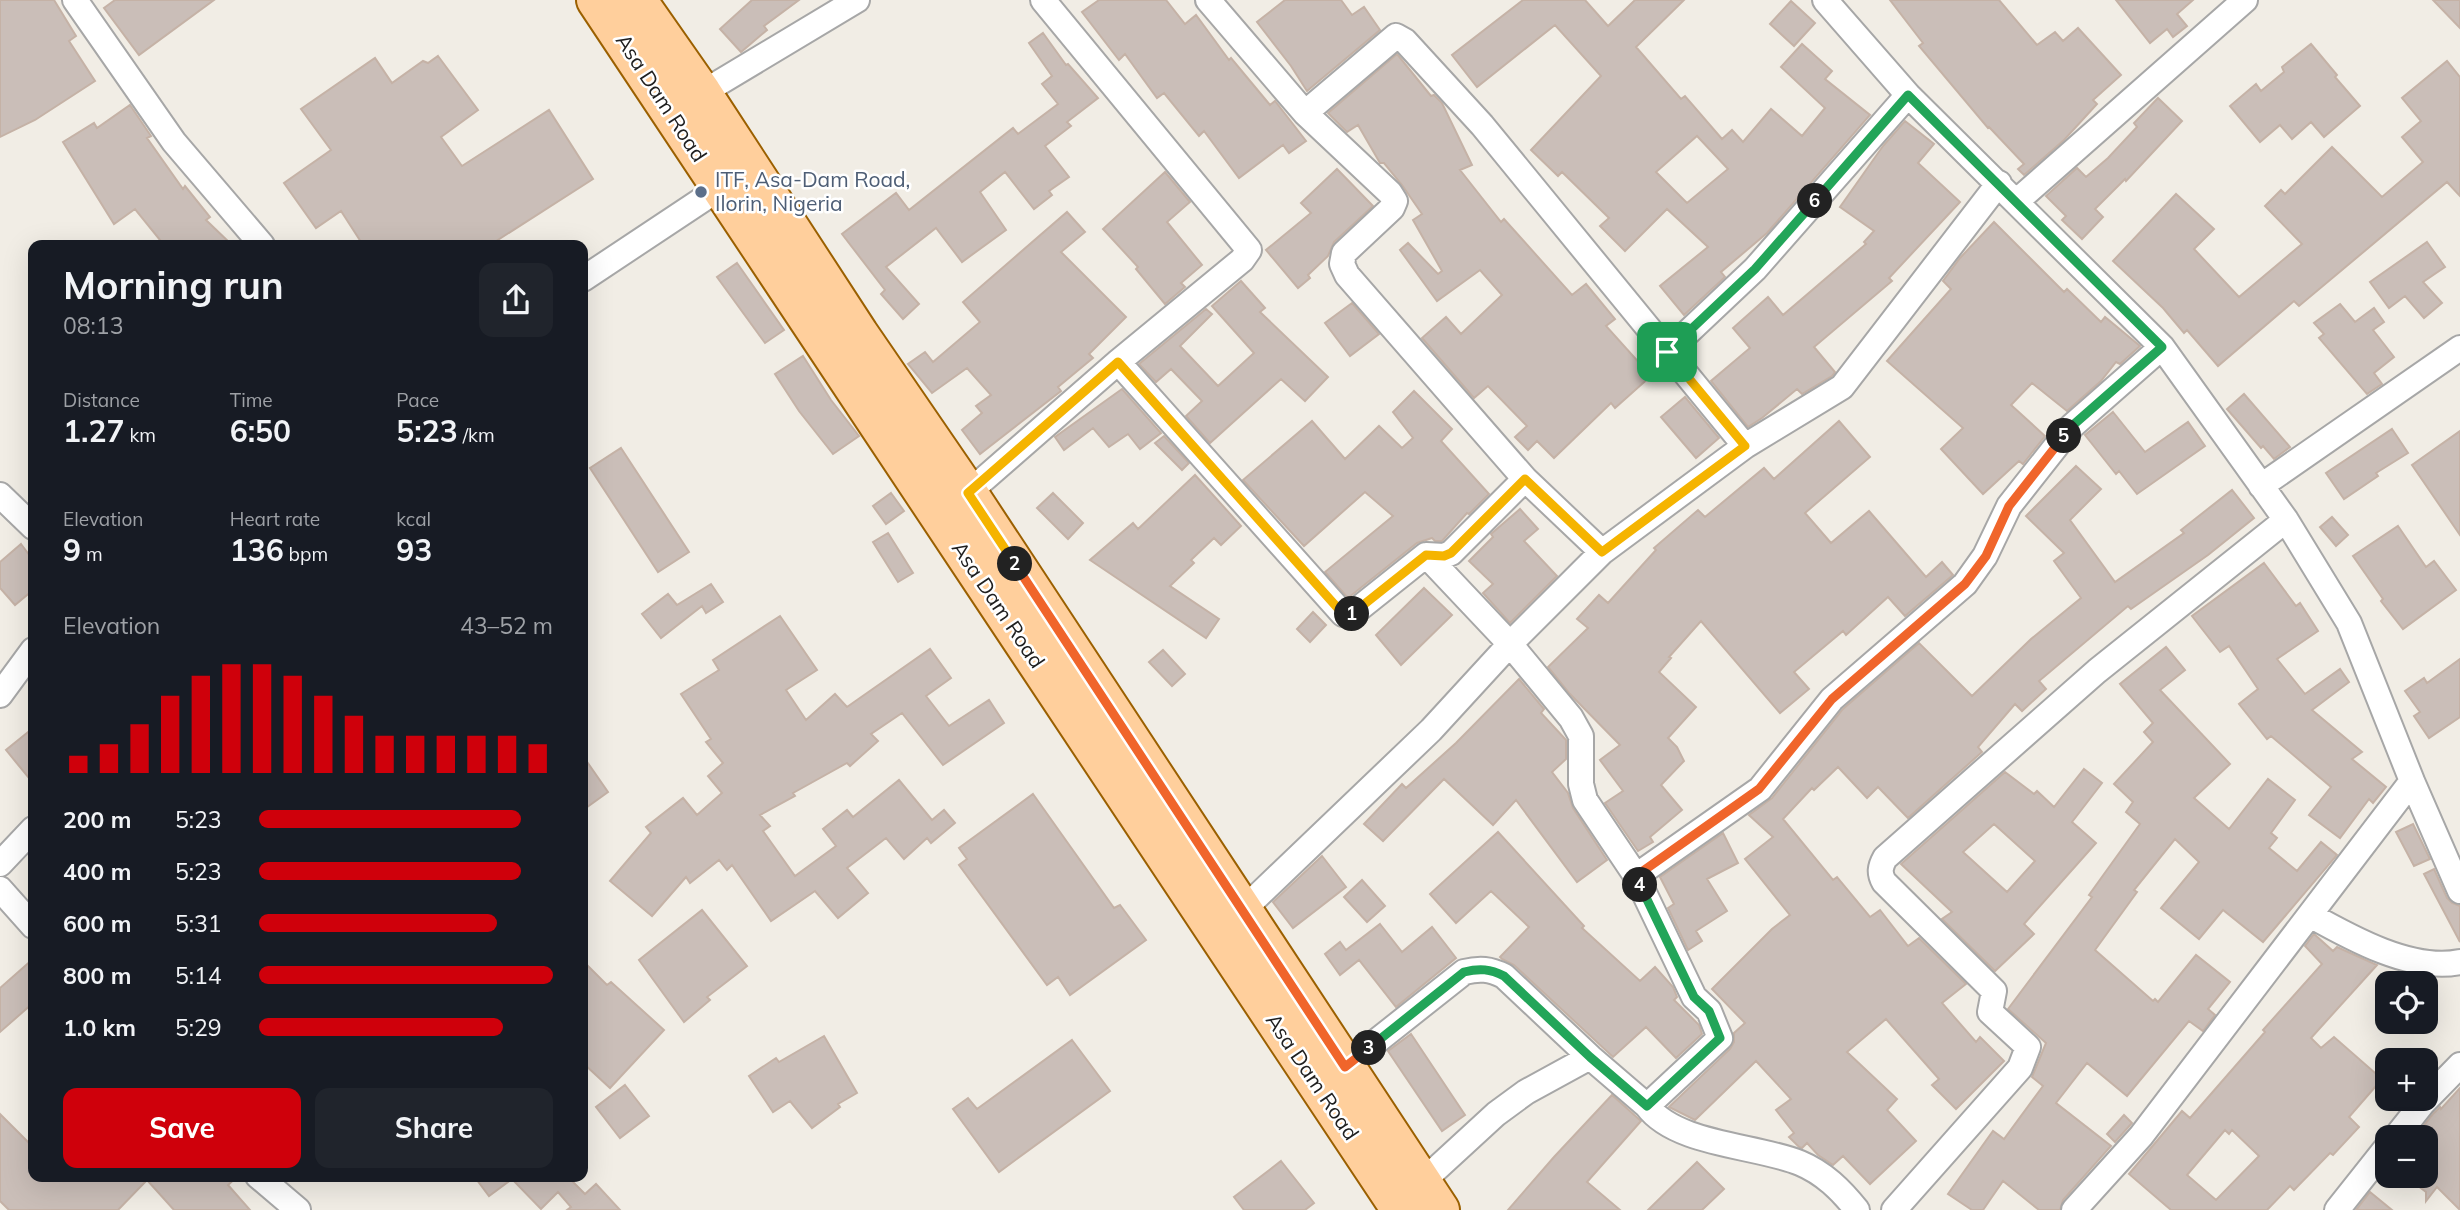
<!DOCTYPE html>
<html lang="en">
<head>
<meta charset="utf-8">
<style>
  body { margin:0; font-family:Mulish,sans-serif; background:#20242c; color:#f1f3f6; height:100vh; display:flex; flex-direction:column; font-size:26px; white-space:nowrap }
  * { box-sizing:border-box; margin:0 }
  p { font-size:23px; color:#9ea1a6 }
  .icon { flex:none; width:38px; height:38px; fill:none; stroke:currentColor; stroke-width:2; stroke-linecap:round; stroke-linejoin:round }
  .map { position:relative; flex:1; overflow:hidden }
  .side { position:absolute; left:28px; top:240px; width:560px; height:942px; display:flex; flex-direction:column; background:#171b24; border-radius:14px; box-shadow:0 7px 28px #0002 }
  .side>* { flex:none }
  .tools { position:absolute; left:2375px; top:971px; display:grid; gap:14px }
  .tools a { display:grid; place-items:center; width:63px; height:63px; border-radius:14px; background:#171b24; box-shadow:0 7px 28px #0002; font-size:35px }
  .pin { position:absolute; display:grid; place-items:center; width:60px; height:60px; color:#fff; margin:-30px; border-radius:14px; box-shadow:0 4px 10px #0006 }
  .km { position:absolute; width:35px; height:35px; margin:-18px; border-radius:50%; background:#222; color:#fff; font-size:19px; line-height:35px; text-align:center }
  .round { display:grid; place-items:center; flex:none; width:74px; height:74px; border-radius:14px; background:#20242c }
  .overview { display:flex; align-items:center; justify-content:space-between; height:119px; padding:0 35px }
  h1 { font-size:38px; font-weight:700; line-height:52px }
  .stats { display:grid; grid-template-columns:repeat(3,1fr); gap:10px; height:119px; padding:7px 35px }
  .stats div { display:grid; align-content:center }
  .stats b { font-size:30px; font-weight:700 }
  .stats small { font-size:19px; font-weight:400 }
  .stats p { font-size:19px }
  .chart { height:196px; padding:14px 35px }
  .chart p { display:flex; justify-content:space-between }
  .chart svg { width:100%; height:126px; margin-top:7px; stroke:#cf000b; stroke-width:6 }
  .action { display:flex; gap:14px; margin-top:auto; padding:14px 35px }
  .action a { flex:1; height:80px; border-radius:14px; background:#cf000b; color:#fff; font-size:28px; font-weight:700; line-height:80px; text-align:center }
  .action a+a { background:#20242c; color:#f1f3f6 }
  ul { padding:0 35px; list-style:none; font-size:23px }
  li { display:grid; grid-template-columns:112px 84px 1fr; align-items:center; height:52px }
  li i { height:18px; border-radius:9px; background:#cf000b }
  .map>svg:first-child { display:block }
  .building { fill:#cabeb8; stroke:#c5b2a6; stroke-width:2; fill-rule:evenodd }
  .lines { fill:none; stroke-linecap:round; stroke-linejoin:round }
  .minor-casing { stroke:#a7a7a7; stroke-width:28 }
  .primary-casing { stroke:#9b6000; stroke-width:42 }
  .minor { stroke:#fff; stroke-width:24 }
  .primary { stroke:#ffcf9c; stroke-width:38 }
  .split-1-casing { stroke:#fff; stroke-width:14 }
  .split-2-casing { stroke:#fff; stroke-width:14 }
  .split-3-casing { stroke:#fff; stroke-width:14 }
  .split-4-casing { stroke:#fff; stroke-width:14 }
  .split-5-casing { stroke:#fff; stroke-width:14 }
  .split-6-casing { stroke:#fff; stroke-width:14 }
  .split-7-casing { stroke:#fff; stroke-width:14 }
  .split-1 { stroke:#f5b400; stroke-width:9 }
  .split-2 { stroke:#f5b400; stroke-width:9 }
  .split-3 { stroke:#f0652b; stroke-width:9 }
  .split-4 { stroke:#22a559; stroke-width:9 }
  .split-5 { stroke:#f0652b; stroke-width:9 }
  .split-6 { stroke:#22a559; stroke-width:9 }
  .split-7 { stroke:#22a559; stroke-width:9 }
  .service-dot { fill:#5c6f8a; stroke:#fff; stroke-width:2.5 }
  .labels { text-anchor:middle; stroke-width:5; stroke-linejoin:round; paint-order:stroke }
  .street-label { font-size:21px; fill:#202020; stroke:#fff }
  .service-label { font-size:21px; fill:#4e5e75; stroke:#fff; text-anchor:start }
</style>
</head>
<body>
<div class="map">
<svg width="2460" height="1210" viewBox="0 0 2460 1210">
  <rect width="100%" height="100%" fill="#f1ede5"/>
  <path class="building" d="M0 0H54L76 36 69 41 95 81 35 120 0 137Z
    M115 0H214L139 55 104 8Z
    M752 0H799L764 26 767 30 741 52 720 29Z
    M1099 0H1166L1185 24 1196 15 1229 60 1231 58 1270 105 1275 101 1306 141 1289 153 1283 145 1239 178 1204 131 1199 136 1164 93 1157 98 1125 54 1119 60 1082 12Z
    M1285 0H1341L1352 15 1364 7 1380 30 1307 91 1291 66 1257 22Z
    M1523 0H1585L1608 26 1635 0H1684L1636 47 1681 99 1685 96 1722 139 1732 130 1743 142 1771 109 1802 136 1825 108 1781 67 1802 44 1832 71 1825 79 1870 115 1767 233 1721 272 1725 277 1684 315 1660 286 1708 247 1667 209 1625 251 1600 226 1609 218 1562 172 1558 176 1531 150 1601 76 1555 25 1477 87 1452 55ZM1697 136 1728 169 1687 203 1656 172Z
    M1890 0H1999L2037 45 2055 32 2063 41 2078 28 2121 75 2093 100 2097 104 2064 140 2024 175 2018 169 2024 164 1989 127 1988 128 1919 46 1923 43Z
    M2116 0H2193L2177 14 2187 26 2173 37 2167 29 2150 43Z
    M2433 0H2460V28Z
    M1791 1 1815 23 1794 46 1770 24Z
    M1043 33 1066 65 1068 64 1098 98 1067 122 1071 126 1045 146 1069 177 1049 191 1052 195 1034 209 1005 172 980 192 1006 230 962 262 936 228 886 267 919 304 903 319 881 294 885 290 842 234 896 193 909 210 1013 128 1018 134 1058 104 1042 84 1052 76 1029 43Z
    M2311 44 2337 75 2335 77 2360 106 2324 137 2311 122 2292 139 2280 125 2260 142 2230 106 2256 84 2261 91 2284 72 2282 67Z
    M1397 54 1431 96 1434 95 1442 103 1472 165 1460 170 1501 222 1504 219 1572 295 1586 284 1615 319 1606 326 1651 376 1615 408 1611 403 1554 458 1537 441 1528 450 1515 437 1527 426 1488 386 1474 398 1422 338 1446 317 1461 334 1502 295 1480 270 1437 301 1400 250 1408 243 1438 274 1442 271 1413 220 1422 214 1402 185 1384 163H1380L1358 125 1347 132 1328 113Z
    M438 56 478 110 441 137 462 166 549 110 593 179 490 245H363L341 211 316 228 284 183 331 150 301 109 375 58 392 83 423 61 428 63Z
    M2447 61 2460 77V196L2447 182 2299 306 2294 301 2218 366 2187 330 2184 333 2163 308 2113 261 2176 194 2214 229 2194 249 2239 297 2302 244 2265 206 2281 190 2285 194 2332 147 2382 197 2423 162 2402 137 2421 121 2402 98Z
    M2158 98 2182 121 2126 181 2125 179 2095 209 2103 217 2082 239 2062 220 2066 216 2046 196 2077 168 2086 177 2108 158 2137 127 2134 123Z
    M130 105 151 136 147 138 183 189 185 186 210 217 206 220 232 245H164L135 209 114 224 63 142 94 123 97 128Z
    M1905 121 1934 144 1918 163 1960 202 1889 278 1892 281 1814 347 1835 372 1832 376 1802 394 1797 389 1762 418 1748 427 1711 381 1750 348 1733 328 1768 297 1783 315 1866 244 1864 242 1874 231 1840 207 1883 146Z
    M1337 169 1373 206 1334 242 1328 256 1308 275 1310 278 1298 288 1266 250 1311 213 1301 203Z
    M1165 172 1190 202 1167 222 1202 265 1181 283 1185 287 1165 304 1136 269 1138 267 1103 229Z
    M1067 212 1085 232 1061 252 1126 317 1089 354 1093 358 1058 387 1061 391 980 454 962 430 982 413 976 406 991 395 967 368 932 393 908 364 925 352 933 362 980 322 963 302Z
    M1994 222 2064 292 2067 289 2101 322 2105 317 2140 346 2120 364 2116 362 2101 381 2067 411 2032 383 2011 405 2045 436 2023 464 2019 461 1983 494 1941 449 1963 428 1887 361 1951 289 1943 281 1960 258Z
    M2427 242 2445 267 2423 282 2442 303 2424 318 2405 296 2389 308 2370 282Z
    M737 263 784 330 765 343 717 277Z
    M1241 281 1265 308 1260 312 1328 377 1305 401 1281 379 1210 443 1186 416 1202 401 1171 369 1156 382 1139 364 1206 309 1212 314 1180 346 1218 386 1254 353 1212 306Z
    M1352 303 1379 334 1350 356 1325 323Z
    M2340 304 2355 322 2374 308 2384 322 2373 330 2394 357 2374 373 2382 384 2367 394 2319 338 2324 334 2314 323Z
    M803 356 831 400 859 436 833 454 799 411 775 374Z
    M1122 389 1161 433 1140 449 1128 434 1109 447 1093 428 1064 450 1055 437Z
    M1414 391 1452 429 1441 441 1489 494 1469 514 1467 513 1442 541H1435L1432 538 1417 543 1348 598 1325 572 1393 516 1365 492 1304 546 1243 480 1312 421 1345 459 1379 426 1402 448 1413 438 1393 412Z
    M2244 394 2290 447 2274 459 2263 446 2261 448 2227 409Z
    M1685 397 1719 438 1696 458 1661 417Z
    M2113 412 2145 452 2188 422 2205 446 2137 494 2119 471 2116 474 2085 435Z
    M1839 421 1870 457 1805 513 1831 543 1869 511 1926 577 1942 562 1953 575 1905 616 1888 597 1846 635 1843 631 1794 672 1809 689 1780 713 1701 621 1669 657 1671 658 1659 672 1696 707 1668 738 1677 747 1684 761 1661 785 1682 810 1650 837 1653 842 1638 851 1605 803 1623 791 1600 760 1620 745 1569 693 1548 667 1588 628 1577 619 1599 595 1608 603 1656 550 1654 548 1698 510 1705 517 1764 468 1774 479Z
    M2392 429 2408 453 2376 473 2378 476 2344 499 2326 473Z
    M2460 431V535L2412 465Z
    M1164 436 1189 463 1182 470 1155 443Z
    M621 448 689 552 658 572 590 468Z
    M2076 466 2101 489 2070 520 2115 582 2184 533 2181 530 2232 490 2254 518 2208 555 2131 609 2128 606 2039 681 2046 689 2022 711 2015 704 1978 747 1982 752 1908 818 1878 787 1867 798 1838 767 1814 790 1812 788 1783 819 1833 880 1837 877 1870 917 1880 910 1908 946 1919 938 1966 984 1942 1003 1976 1042 1980 1037 2004 1061 1956 1109 1932 1085 1939 1079 1886 1019 1847 1052 1897 1099 1887 1110 1916 1141 1870 1184 1843 1156 1833 1165 1818 1155 1807 1143 1802 1148 1799 1147 1789 1137 1794 1133 1776 1110 1791 1099 1756 1061 1695 1120 1669 1107 1730 1049 1734 1042V1033L1745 1023 1712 989 1772 929 1790 915 1745 859 1773 837 1749 815 1772 798 1843 709 1919 643 1972 696 2031 639 2081 598 2054 561 2064 553 2026 516Z
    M1195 475 1241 526 1221 545 1214 538 1191 560 1194 563 1170 586 1219 619 1206 638 1090 560 1133 523 1138 529Z
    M891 493 904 511 886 524 873 506Z
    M1053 493 1083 523 1068 539 1037 508Z
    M1520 509 1538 529 1524 541 1557 576 1510 623 1483 593 1493 584 1469 561 1493 537 1491 534Z
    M2332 517 2348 535 2336 546 2320 527Z
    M2398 526 2426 567 2434 561 2456 590 2403 629 2381 601 2383 599 2353 556Z
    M888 533 913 573 898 582 873 542Z
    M21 544 33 560V590L15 605 0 588V562Z
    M2264 563 2296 606 2300 603 2318 631 2277 659 2305 694 2340 669 2349 682 2312 710 2362 752 2352 759 2386 787 2373 803 2369 799 2340 838 2309 815 2331 787 2271 736 2267 739 2239 704 2258 689 2229 646 2220 652 2192 616Z
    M711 584 723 602 706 613 702 606 661 638 642 614 668 594 677 605Z
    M1424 588 1452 615 1401 665 1376 635Z
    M1313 612 1326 625 1310 642 1297 629Z
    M780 616 817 670 786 690 806 720 835 694 847 707 930 649 951 678 926 696 949 726 989 700 1004 723 943 765 902 713 871 734 878 741 850 766 847 763 793 793 795 796 760 815 770 826 763 831 795 876 836 846 823 829 847 810 853 817 899 780 932 820 944 810 955 823 931 843 927 838 904 859 886 838 847 868 868 893 838 918 815 891 771 921 732 865 727 870 719 860 690 883 686 877 652 916 610 881 651 833 646 827 683 798 697 815 722 793 708 776 723 763 706 742 711 739 681 694 719 670 713 660Z
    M2166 647 2185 670 2160 690 2230 764 2194 798 2229 829 2268 779 2295 800 2271 833 2277 838 2269 848 2297 871 2321 842 2337 855 2263 942 2223 910 2199 939 2161 908 2199 862 2175 839 2134 890 2137 892 2095 950 2153 1001 2155 999 2158 1002 2196 955 2230 982 2208 1009 2215 1015 2203 1031 2189 1021 2127 1096 2087 1063 2056 1103 2111 1146 2063 1200 2060 1210H2039L2003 1181 1983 1210H1972L1948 1194 1993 1131 2004 1139 2043 1086 2032 1077 2046 1043 2008 1009 2092 897 2089 895 2140 824 2126 812 2133 802 2114 784 2153 742 2144 732 2153 723 2120 684Z
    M1163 650 1185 674 1172 686 1149 662Z
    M2460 659V717L2429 738 2414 716 2420 712 2405 691 2424 678 2427 683Z
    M1519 679 1544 709 1541 713 1566 740V759L1552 772 1568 793 1573 808 1607 860 1577 882 1516 800 1493 825 1444 779 1383 841 1364 824 1402 784 1406 788 1456 743Z
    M33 728V783L6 750Z
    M583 756 608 792 583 810Z
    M2084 769 2102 783 2072 822 2096 843 2024 924 2034 934 1995 971 1942 919 1952 912 1901 864 2005 772 2034 794 2037 791 2054 807ZM1994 824 2035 861 2007 892 1963 852Z
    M1033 794 1114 908 1120 905 1146 940 1070 995 1058 977 1047 985 959 865 967 859 959 848Z
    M2413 824 2430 859 2414 866 2396 832Z
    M1498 832 1584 926 1582 928 1640 981 1655 967 1673 987 1677 997 1674 1000 1699 1025 1702 1034 1676 1058 1646 1027 1613 1057 1514 965 1502 959 1500 957 1529 927 1491 891 1456 923 1430 894Z
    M1723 833 1738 863 1707 879 1727 911 1696 931 1702 941 1688 950 1668 908 1674 904 1660 877Z
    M1322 856 1346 887 1293 928 1273 902Z
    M2434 869 2447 898 2452 903 2460 906V942L2424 874Z
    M1362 880 1385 906 1367 922 1344 897Z
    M702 910 747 966 707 997 710 1000 684 1022 639 960Z
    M1380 924 1402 952 1432 927 1456 958 1396 1007 1359 960 1340 975 1325 954 1340 942 1346 950Z
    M2314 934 2333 951 2337 947 2377 965 2311 1038 2321 1048 2334 1037 2382 1079 2349 1117 2359 1127 2333 1155 2330 1153 2294 1190 2290 1186 2267 1210H2171L2129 1174 2182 1111 2190 1118 2265 1032 2263 1030 2322 964 2305 946ZM2225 1130 2229 1134 2232 1130 2259 1156 2216 1200 2187 1175Z
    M33 959V1003L0 1032V988Z
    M583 961 607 985 611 982 664 1030 610 1088 583 1063Z
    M1411 1034 1465 1115 1442 1131 1388 1051Z
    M824 1036 857 1093 838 1104 840 1107 812 1128 790 1101 773 1112 749 1076 776 1058 779 1062Z
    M1072 1040 1110 1091 999 1172 953 1109 968 1098 977 1109Z
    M625 1085 649 1116 620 1138 596 1107Z
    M2460 1088V1210L2437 1187 2426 1201V1192L2405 1176H2426V1138H2414L2433 1114 2440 1107 2441 1109Z
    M1612 1095 1641 1121 1587 1182 1620 1210H1508L1554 1157Z
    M0 1114 33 1147V1176H238L228 1185 250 1210H174L147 1180 118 1210H9L0 1201Z
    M2124 1115 2132 1123 2115 1142 2107 1134Z
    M1281 1161 1314 1203 1305 1210H1244L1234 1197Z
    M1697 1162 1724 1189 1702 1210H1648Z
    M474 1176H575L571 1180 585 1194 596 1184 620 1210H567L571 1207 558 1192 541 1209 512 1179 489 1196Z
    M2370 1192 2392 1210H2356Z"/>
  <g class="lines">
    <defs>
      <path id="minor" d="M75 0 174 142 262 245
        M1208 0 1305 113 1390 193 1395 201 1392 208 1344 253 1342 264 1347 275 1525 479 1602 552
        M1825 0 1908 95 2162 347 2286 520 2349 623 2412 781 2460 891
        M702 93 857 0
        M1305 113 1396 36 1405 41 1482 125 1745 446
        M2017 201 2245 0
        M583 279 720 188
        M1667 352 1755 269 1908 95
        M1118 362 1343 614H1352L1426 555 1444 556 1451 553 1525 479
        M2261 486 2460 348
        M968 493 1118 362 1242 260 1249 250 1043 0
        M0 495 33 527
        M1426 555 1510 644 1571 718 1581 736V784L1585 800 1636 876 1694 997 1709 1011 1720 1038 1647 1106
        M0 695 33 650
        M0 864 33 829
        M1636 876 1760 789 1832 699 1965 584 1985 556 2009 506 2072 426 2162 347
        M0 889 33 926
        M1243 910 1431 730 1510 644 1602 552 1745 446 1842 387 1999 183
        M2310 915C2351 938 2412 972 2460 962
        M1344 1067 1464 972C1480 968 1490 969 1504 976L1590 1057
        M2395 1138 2422 1104 2460 1065
        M258 1176 298 1210
        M1422 1182 1496 1114 1526 1092 1590 1057 1647 1106C1676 1145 1756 1145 1800 1163 1824 1173 1841 1190 1857 1210
        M1894 1210 2020 1068 2028 1047 1990 1012 1994 991 1884 882C1879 873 1880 867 1885 858L2097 671 2286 520
        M2074 1210 2141 1136 2412 781
        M2337 1210 2387 1147"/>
      <path id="primary" d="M596 0 1401 1210
        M637 0 702 93 859 334 968 493 1440 1210"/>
    </defs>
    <use href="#minor" class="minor-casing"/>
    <use href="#primary" class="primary-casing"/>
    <use href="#minor" class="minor"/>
    <use href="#primary" class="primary"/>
  </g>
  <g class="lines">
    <defs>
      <path id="split-1" d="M1352 614 1426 555 1444 556 1451 553 1525 479 1602 552 1745 446 1667 352"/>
      <path id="split-2" d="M1015 564 968 493 1118 362 1343 614H1352"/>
      <path id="split-3" d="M1015 564 1345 1067 1369 1048"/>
      <path id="split-4" d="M1369 1048 1464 972C1480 968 1490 969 1504 976L1590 1057 1647 1106 1720 1038 1709 1011 1694 997 1640 885"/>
      <path id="split-5" d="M1640 885 1636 876 1759 789 1832 699 1965 584 1986 556 2009 506 2064 436"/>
      <path id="split-6" d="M1815 201 1908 95 2162 347 2072 426 2064 436"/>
      <path id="split-7" d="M1667 352 1755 269 1815 201"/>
    </defs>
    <use href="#split-1" class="split-1-casing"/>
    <use href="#split-2" class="split-2-casing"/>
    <use href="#split-3" class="split-3-casing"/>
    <use href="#split-4" class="split-4-casing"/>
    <use href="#split-5" class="split-5-casing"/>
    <use href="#split-6" class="split-6-casing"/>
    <use href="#split-7" class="split-7-casing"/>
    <use href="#split-1" class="split-1"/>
    <use href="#split-2" class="split-2"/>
    <use href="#split-3" class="split-3"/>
    <use href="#split-4" class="split-4"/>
    <use href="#split-5" class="split-5"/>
    <use href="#split-6" class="split-6"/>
    <use href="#split-7" class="split-7"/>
  </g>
  <circle class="service-dot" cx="701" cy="192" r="7"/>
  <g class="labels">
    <g class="street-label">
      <text transform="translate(661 98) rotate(57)" y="7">Asa Dam Road</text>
      <text transform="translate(998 605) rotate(56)" y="7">Asa Dam Road</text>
      <text transform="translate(1312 1077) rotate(56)" y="7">Asa Dam Road</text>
    </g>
    <g class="service-label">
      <text x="715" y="187">ITF, Asa-Dam Road,<tspan x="715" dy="24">Ilorin, Nigeria</tspan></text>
    </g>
  </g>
</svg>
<div class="tools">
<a><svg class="icon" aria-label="locate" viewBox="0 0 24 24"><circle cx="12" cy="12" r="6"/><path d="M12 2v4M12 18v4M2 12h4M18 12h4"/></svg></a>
<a>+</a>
<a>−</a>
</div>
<div class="pin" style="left:1667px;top:352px;background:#1e9e55"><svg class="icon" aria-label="arrive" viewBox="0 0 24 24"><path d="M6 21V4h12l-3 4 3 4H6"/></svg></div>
<b class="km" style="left:1352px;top:614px">1</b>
<b class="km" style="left:1015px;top:564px">2</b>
<b class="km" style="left:1369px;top:1048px">3</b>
<b class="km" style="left:1640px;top:885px">4</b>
<b class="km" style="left:2064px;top:436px">5</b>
<b class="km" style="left:1815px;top:201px">6</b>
<section class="side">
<div class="overview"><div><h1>Morning run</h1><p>08:13</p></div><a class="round"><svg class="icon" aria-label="share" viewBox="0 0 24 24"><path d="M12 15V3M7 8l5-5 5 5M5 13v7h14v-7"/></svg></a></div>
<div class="stats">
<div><p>Distance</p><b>1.27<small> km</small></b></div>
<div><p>Time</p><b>6:50</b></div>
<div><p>Pace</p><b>5:23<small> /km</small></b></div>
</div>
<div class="stats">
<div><p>Elevation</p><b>9<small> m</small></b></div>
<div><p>Heart rate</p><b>136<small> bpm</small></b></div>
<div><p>kcal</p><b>93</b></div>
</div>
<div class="chart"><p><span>Elevation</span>43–52 m</p>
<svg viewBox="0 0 160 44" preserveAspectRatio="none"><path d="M5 44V38M15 44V34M25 44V27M35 44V17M45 44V10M55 44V6M65 44V6M75 44V10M85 44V17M95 44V24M105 44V31M115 44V31M125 44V31M135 44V31M145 44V31M155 44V34"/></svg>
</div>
<ul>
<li><b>200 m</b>5:23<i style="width:89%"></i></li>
<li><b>400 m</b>5:23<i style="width:89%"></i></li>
<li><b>600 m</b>5:31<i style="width:81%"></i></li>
<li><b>800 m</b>5:14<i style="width:100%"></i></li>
<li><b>1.0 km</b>5:29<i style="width:83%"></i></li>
</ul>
<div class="action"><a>Save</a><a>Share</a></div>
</section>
</div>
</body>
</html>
